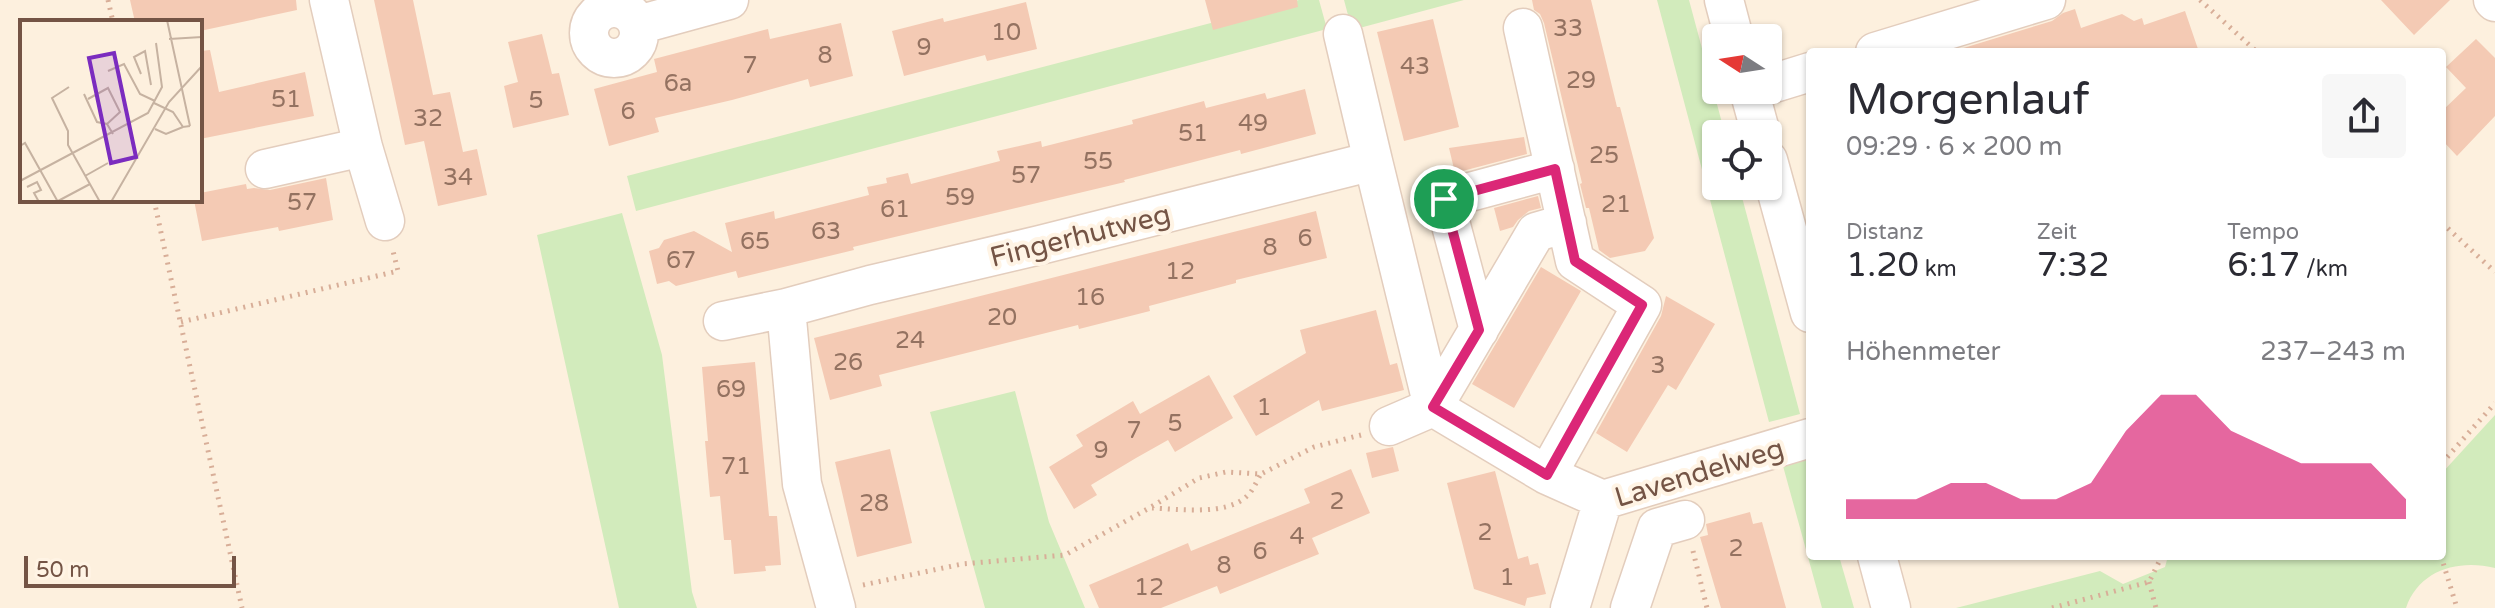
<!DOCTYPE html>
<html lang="de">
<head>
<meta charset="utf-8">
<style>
  body { margin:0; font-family:"Varela Round",sans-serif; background:#f7f7f7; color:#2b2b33; height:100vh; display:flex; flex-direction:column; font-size:30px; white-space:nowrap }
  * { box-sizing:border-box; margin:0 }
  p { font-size:26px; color:#7c7c81 }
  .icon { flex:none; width:44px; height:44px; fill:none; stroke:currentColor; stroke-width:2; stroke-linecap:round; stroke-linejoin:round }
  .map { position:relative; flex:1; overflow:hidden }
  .panel { position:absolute; left:1806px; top:48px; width:640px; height:512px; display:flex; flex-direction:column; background:#fff; border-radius:8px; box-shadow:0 2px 6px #0004 }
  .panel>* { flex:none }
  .needle { width:52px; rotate:282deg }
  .tools { position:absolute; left:1702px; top:24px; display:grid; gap:16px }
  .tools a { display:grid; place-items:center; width:80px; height:80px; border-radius:8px; background:#fff; box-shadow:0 2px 6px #0004; font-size:40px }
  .scale { position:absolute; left:24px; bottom:20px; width:212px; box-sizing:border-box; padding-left:8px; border:4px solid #745445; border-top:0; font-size:22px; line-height:28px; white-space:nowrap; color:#745445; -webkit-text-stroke:6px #fff4e5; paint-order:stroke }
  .pin { position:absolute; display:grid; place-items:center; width:68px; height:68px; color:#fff; margin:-34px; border:4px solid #fff; border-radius:50%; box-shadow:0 2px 8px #0007 }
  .round { display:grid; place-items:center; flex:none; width:84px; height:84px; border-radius:8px; background:#f7f7f7 }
  .head { display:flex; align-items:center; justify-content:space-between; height:136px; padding:0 40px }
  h1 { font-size:44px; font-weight:600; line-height:60px }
  .stats { display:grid; grid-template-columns:repeat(3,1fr); gap:12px; height:136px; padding:8px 40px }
  .stats div { display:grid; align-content:center }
  .stats b { font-size:34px; font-weight:600 }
  .stats small { font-size:22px; font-weight:400 }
  .stats p { font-size:22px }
  .chart { height:224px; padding:16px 40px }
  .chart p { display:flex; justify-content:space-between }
  .chart svg { width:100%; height:144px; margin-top:8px; fill:#db2777; opacity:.7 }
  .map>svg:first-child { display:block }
  .green { fill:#d2ebbc }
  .building { fill:#f4cab4 }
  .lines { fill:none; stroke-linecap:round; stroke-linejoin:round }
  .minor-casing { stroke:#e3cdbd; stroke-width:41 }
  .path { stroke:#d8ae98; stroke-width:5; stroke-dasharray:2 6; stroke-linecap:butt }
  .minor { stroke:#fff; stroke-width:38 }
  .route-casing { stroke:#fff; stroke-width:16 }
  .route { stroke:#db2777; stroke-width:10 }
  .labels { text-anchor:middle; stroke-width:8; stroke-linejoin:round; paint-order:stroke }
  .number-label { font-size:24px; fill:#947261 }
  .street-label { font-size:28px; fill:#745445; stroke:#fff4e5 }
  .inset-road { fill:none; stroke:#c6b2a1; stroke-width:2 }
  .view { fill:#7b2cbf; fill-opacity:0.15; stroke:#7b2cbf; stroke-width:4 }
  .inset-edge { fill:none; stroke:#745445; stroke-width:4 }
</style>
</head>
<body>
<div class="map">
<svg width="2495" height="608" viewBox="0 0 2495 608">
  <rect width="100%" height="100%" fill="#fdf0de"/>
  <path class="green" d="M1299 0H1319L1327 29 636 211 627 176Z
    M1344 0H1464L1352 30Z
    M1657 0H1689L1725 134H1716V186H1739L1800 414 1769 422Z
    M622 213 662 355 692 592 697 608H619L537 235Z
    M1015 391 1049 522 1085 608H985L930 412Z
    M2495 415V568C2458 559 2419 570 2406 608H1956L2100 571 2123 584 2165 567 2168 556H2442V473Z
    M1810 459V556H1839L1854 608H1822L1783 466Z"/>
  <path class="building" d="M130 0H296L297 10 200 31V22H135Z
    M374 0H413L433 95 450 92 463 152 477 149 487 195 438 206 424 141 405 145Z
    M1205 0H1297L1298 7 1213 30Z
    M1532 0H1591L1617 107H1620L1654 238 1645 251 1610 258 1599 250 1589 208H1586L1580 184 1582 183 1544 23 1540 14 1534 10Z
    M2381 0H2450L2414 35Z
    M1026 2 1037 49 987 61 985 55 904 76 892 31 943 18 944 22Z
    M2075 9 2081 28 2122 14 2134 21 2142 18 2144 25 2185 11 2199 52H1957V50L2052 21 2063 13Z
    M1433 19 1459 127 1404 141 1377 32Z
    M841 23 853 76 810 87 808 79 732 100 655 118 659 132 609 146 594 89 657 72 654 59 768 29 770 39Z
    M542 34 552 74 559 73 569 115 513 128 504 86 518 82 508 42Z
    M2476 39 2495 58V116L2457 156 2442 140V111L2466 88 2446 67Z
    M210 50 219 92 305 72 314 116 200 139V51Z
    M1305 89 1316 134 1241 154 1240 150 1124 180 1125 182 853 247 854 250 738 278 736 271 676 286 669 281 657 284 649 251 659 248 664 240 694 231 732 252 725 223 774 211 775 219 869 195 867 187 887 183 886 178 908 173 911 184 1000 161 997 151 1041 141 1042 147 1133 124 1132 120 1204 101 1206 108 1265 93 1267 99Z
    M1524 137 1527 154 1455 173 1449 148Z
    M326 178 333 220 279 231 278 227 202 241 194 200H200V193L246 184 247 189 254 188 270 190Z
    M1538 196 1541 208 1529 211 1518 220 1513 227 1500 231 1494 208Z
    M1316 211 1327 258 1236 280V283L1149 306 1150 311 1079 329 1078 325 879 375 882 386 830 400 814 338Z
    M1541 267 1581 291 1514 408 1472 384Z
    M1666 296 1715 324 1676 390 1668 385 1627 452 1596 433 1661 316Z
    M1376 310 1390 365 1397 363 1404 390 1322 411 1319 400 1256 436 1233 396 1306 353 1300 330Z
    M755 362 769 516H777L781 565 765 566 766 571 734 574 731 540H724L720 496 710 497 705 441H708L702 367Z
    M1209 375 1233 418 1175 452 1168 440 1136 458 1091 485 1097 495 1074 509 1049 467 1083 446 1076 435 1133 401 1140 414Z
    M1393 447 1399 471 1372 478 1366 453Z
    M890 449 912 543 857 557 835 462Z
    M1351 469 1370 513 1312 538 1319 554 1220 594 1217 586 1161 608H1099L1089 585 1188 543 1191 551 1310 503 1304 489Z
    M1495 471 1518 559 1528 556 1530 565 1538 563 1546 594 1527 598 1525 606 1474 589 1447 483Z
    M1750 512 1753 524 1762 522 1786 608H1721L1700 537 1708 535 1706 524Z"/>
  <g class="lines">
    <defs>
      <path id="minor" d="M329 0 363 147 385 221
        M1724 0 1734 38
        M2493 0 2495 2
        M589 33a25 25 0 1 1 50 0a25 25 0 1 1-50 0Z
        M638 25 729 0
        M1523 28 1575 261 1642 305 1547 475
        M1343 34 1373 161
        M1875 52 2046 0
        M1768 85 1810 72
        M1749 90 1761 134
        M1768 160 1810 313
        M265 169 363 147
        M723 321 786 308
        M1479 330 1444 199 1555 169
        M1389 426 1433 407 1536 232 1567 223
        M1877 556 1891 608
        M836 608 802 484 786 308 870 285 1040 245 1373 161 1433 407 1547 475 1603 500
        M1570 608 1603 500 1810 438
        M1630 608 1657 528 1685 520"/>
    </defs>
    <use href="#minor" class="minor-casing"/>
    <path class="path" d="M108 0 113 22
      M2200 0 2257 52
      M154 200 242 608
      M2442 223 2495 272
      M181 322 398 271 393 251
      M2442 463 2495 403
      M1152 508C1178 509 1227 516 1247 496 1253 491 1257 480 1261 474
      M1693 551 1707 608
      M2441 556 2457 608
      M2149 582 2156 608
      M863 585 962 564 1065 555 1151 507 1199 478 1226 472 1261 474 1314 447 1361 435
      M2052 608 2149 582 2162 556"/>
    <use href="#minor" class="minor"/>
  </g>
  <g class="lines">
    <defs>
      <path id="route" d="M1555 169 1575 261 1642 305 1547 475 1433 407 1479 330 1444 199Z"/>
    </defs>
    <use href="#route" class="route-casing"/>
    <use href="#route" class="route"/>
  </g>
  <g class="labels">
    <g class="number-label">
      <text x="1568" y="36">33</text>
      <text x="1006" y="40">10</text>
      <text x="924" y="55">9</text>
      <text x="825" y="63">8</text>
      <text x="750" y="73">7</text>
      <text x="1415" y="74">43</text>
      <text x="1581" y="88">29</text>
      <text x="678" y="91">6a</text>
      <text x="286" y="107">51</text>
      <text x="536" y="108">5</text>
      <text x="628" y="119">6</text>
      <text x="428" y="126">32</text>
      <text x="1253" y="131">49</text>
      <text x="1193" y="141">51</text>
      <text x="1604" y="163">25</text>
      <text x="1098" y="169">55</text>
      <text x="1026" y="183">57</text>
      <text x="458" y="185">34</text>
      <text x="960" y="205">59</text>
      <text x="302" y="210">57</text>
      <text x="1616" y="212">21</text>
      <text x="895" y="217">61</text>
      <text x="826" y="239">63</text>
      <text x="1305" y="246">6</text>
      <text x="755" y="249">65</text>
      <text x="1270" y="255">8</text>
      <text x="681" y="268">67</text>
      <text x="1180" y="279">12</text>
      <text x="1090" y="305">16</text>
      <text x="1002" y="325">20</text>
      <text x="910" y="348">24</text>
      <text x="848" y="370">26</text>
      <text x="1658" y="373">3</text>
      <text x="731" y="397">69</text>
      <text x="1264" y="415">1</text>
      <text x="1175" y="431">5</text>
      <text x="1134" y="438">7</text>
      <text x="1101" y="458">9</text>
      <text x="736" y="474">71</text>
      <text x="1337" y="509">2</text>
      <text x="874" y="511">28</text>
      <text x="1485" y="540">2</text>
      <text x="1297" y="544">4</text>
      <text x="1736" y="556">2</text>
      <text x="1260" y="559">6</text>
      <text x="1224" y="573">8</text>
      <text x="1507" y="585">1</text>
      <text x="1149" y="595">12</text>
    </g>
    <g class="street-label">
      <text transform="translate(1080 235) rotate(-14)" y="10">Fingerhutweg</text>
      <text transform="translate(1699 472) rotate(-17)" y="10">Lavendelweg</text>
    </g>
  </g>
  <g transform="translate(20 20)">
    <rect width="182" height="182" fill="#fdf0de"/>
    <path class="inset-road" d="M147 0 170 106M149 19 182 17M88 51 104 44 120 74 135 81M121 54 114 37 125 31 131 65M49 67 32 78 48 111V125L80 182M64 74 77 102 87 104 93 114M68 79 88 68 100 92 87 104M134 83 153 92 163 107 170 106M135 109 146 114 163 107M0 126 5 123 38 182M65 156 88 143M0 161 128 93 142 67 136 23M7 167 17 162 21 170 14 173 19 182M38 181 70 164M91 182 149 82 182 46"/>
    <path class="view" d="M94 33 116 137 91 143 69 38Z"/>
    <rect width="182" height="182" class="inset-edge"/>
  </g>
</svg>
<div class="tools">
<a><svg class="needle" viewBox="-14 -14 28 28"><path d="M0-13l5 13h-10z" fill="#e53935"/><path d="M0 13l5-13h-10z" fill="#7c7c81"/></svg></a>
<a><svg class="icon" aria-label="locate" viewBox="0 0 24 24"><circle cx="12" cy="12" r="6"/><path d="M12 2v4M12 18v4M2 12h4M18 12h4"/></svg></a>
</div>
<div class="scale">50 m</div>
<div class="pin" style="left:1444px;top:199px;background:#1e9e55"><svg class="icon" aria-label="arrive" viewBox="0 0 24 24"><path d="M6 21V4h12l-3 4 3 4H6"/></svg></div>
<section class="panel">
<div class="head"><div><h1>Morgenlauf</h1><p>09:29 · 6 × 200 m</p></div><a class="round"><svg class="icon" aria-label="share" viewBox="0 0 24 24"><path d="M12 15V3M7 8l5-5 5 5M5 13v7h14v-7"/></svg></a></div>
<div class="stats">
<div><p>Distanz</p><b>1.20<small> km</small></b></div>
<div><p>Zeit</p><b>7:32</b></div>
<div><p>Tempo</p><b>6:17<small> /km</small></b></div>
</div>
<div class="chart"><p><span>Höhenmeter</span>237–243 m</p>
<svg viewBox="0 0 160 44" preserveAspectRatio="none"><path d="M0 44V38L10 38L20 38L30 33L40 33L50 38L60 38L70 33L80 17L90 6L100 6L110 17L120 22L130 27L140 27L150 27L160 38V44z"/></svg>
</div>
</section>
</div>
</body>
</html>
